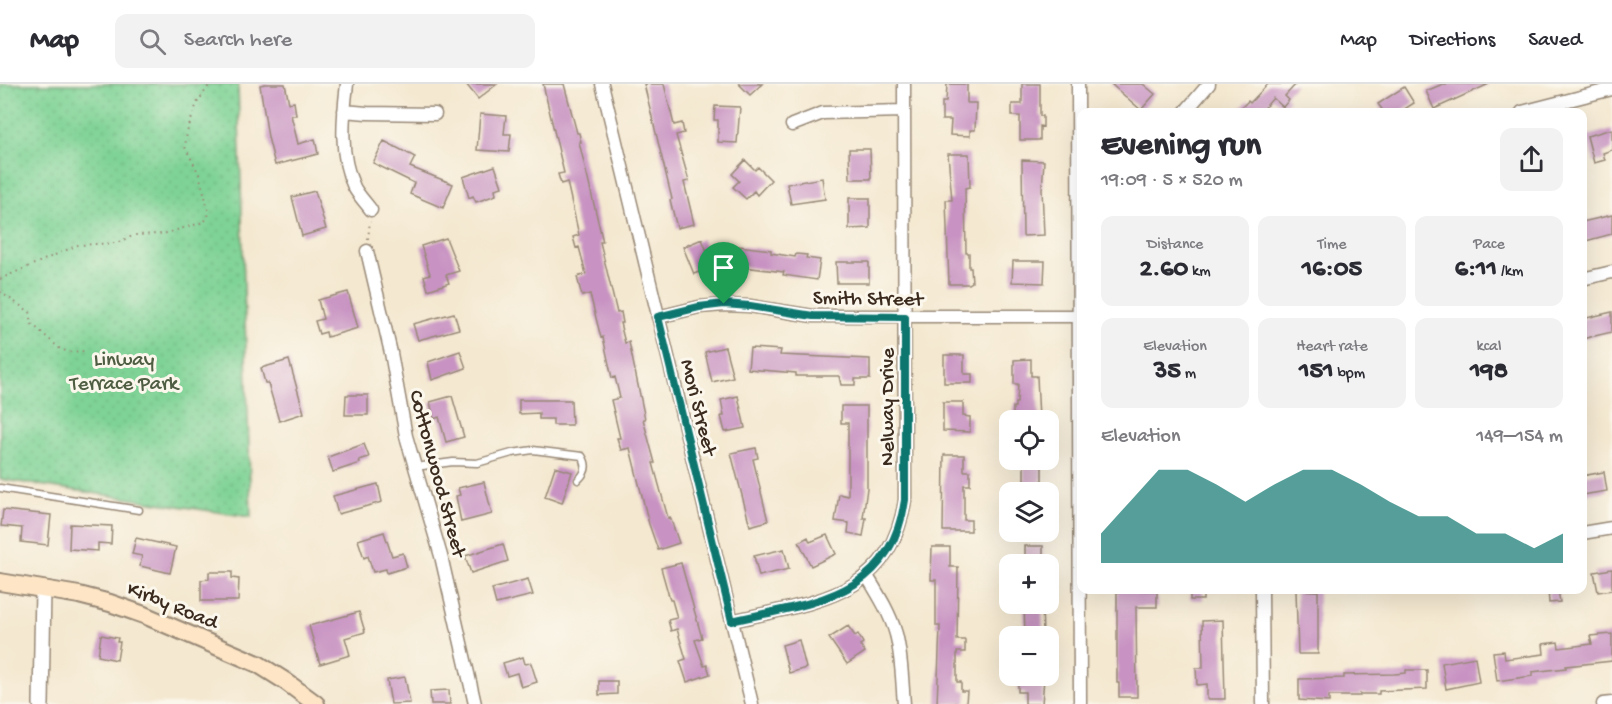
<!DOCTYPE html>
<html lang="en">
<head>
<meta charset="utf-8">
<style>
  body { margin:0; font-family:"Gochi Hand",sans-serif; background:#f2f2f3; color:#2b2b33; height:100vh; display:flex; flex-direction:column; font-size:22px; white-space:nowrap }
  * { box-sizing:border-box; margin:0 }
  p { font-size:20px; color:#7c7c81 }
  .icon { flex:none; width:33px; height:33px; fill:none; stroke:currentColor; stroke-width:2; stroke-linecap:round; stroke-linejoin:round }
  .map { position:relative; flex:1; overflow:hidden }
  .side { position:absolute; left:1077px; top:24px; width:510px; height:486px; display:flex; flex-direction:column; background:#fff; border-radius:12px; box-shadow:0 6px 24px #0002 }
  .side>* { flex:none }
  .controls { position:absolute; left:999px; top:326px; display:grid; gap:12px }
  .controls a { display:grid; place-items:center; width:60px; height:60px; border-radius:12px; background:#fff; box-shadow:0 6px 24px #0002; font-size:30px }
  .pin { position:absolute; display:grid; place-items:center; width:51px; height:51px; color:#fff; margin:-62px -26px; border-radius:50% 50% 50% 0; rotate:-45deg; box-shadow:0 0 6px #0007 }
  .pin .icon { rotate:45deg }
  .round { display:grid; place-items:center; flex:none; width:63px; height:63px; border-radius:12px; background:#f2f2f3 }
  .summary { display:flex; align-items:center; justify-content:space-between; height:102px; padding:0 24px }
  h1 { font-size:33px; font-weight:700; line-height:45px }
  .stats { display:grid; grid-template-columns:repeat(3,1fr); gap:9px; height:102px; padding:6px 24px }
  .stats div { display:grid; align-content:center; border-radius:12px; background:#f2f2f3; text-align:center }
  .stats b { font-size:26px; font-weight:700 }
  .stats small { font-size:16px; font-weight:400 }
  .stats p { font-size:16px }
  .chart { height:168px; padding:12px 24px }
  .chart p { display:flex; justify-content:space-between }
  .chart svg { width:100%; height:108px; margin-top:6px; fill:#0f766e; opacity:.7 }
  header { display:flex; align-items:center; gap:36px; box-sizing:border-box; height:84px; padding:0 30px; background:#fff; border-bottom:2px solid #e1e1e2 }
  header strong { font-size:28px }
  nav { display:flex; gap:33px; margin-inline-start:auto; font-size:21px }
  .search { width:420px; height:54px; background:#f2f2f3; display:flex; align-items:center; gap:15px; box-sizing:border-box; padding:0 21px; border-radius:12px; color:#7c7c81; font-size:22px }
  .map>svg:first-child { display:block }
  .park { fill:url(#park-dots); stroke:#5d7e5a; stroke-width:1.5 }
  .building { fill:#c893c2 }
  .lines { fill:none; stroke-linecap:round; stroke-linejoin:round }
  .service-casing { stroke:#988977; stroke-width:9 }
  .minor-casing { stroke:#988977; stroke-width:15 }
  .tertiary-casing { stroke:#988977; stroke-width:18 }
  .secondary-casing { stroke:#988977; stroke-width:20 }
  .path { stroke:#988977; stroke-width:2; stroke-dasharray:1.5 4.5; stroke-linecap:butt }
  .service { stroke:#fff; stroke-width:6 }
  .minor { stroke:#fff; stroke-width:12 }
  .tertiary { stroke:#fff; stroke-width:15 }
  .secondary { stroke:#fde5c5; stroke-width:16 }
  .route-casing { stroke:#fff; stroke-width:12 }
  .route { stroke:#0f766e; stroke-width:8 }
  .labels { text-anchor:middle; stroke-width:6; stroke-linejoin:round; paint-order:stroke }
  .street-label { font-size:21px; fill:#3b2a1e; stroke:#fbf7ec }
  .park-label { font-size:21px; fill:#4f5d42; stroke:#fbf7ec }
</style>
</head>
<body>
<header>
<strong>Map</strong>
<div class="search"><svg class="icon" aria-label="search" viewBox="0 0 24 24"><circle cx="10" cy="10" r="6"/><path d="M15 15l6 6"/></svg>Search here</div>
<nav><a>Map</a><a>Directions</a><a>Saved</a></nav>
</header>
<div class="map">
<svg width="1612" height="620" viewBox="0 0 1612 620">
  <defs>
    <pattern id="park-dots" width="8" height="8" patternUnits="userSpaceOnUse" patternTransform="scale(1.5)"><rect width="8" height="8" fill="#7fd396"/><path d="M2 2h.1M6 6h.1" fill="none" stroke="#6fb581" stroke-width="1.8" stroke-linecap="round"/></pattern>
  </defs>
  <rect width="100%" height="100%" fill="#fbf7ec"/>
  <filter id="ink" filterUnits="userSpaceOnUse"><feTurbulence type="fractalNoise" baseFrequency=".0167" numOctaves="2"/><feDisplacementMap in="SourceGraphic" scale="12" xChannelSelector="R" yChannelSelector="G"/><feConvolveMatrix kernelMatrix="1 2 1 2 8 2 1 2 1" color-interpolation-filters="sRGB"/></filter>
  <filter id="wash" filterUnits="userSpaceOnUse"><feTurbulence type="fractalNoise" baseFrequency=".008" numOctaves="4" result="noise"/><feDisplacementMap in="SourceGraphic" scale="24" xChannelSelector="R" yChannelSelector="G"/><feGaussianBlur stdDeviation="1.35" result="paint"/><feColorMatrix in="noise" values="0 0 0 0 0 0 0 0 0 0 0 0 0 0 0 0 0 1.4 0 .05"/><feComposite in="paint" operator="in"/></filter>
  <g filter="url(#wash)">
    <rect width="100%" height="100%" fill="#f4e8d0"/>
    <path class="park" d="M2 0H238L251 433 0 395V1Z"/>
    <g id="blocks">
      <path class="building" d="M265 0H285L289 19 294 18 296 31H291L298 60 315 55 318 70 275 81 268 53 260 1Z
        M466 0H497L478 15Z
        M543 0H564L577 49H579L581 58H579L603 158H600L617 229 621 228 623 239H620L625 259 629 258 645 335H643L655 379H653L668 434 670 433 679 459 658 466 649 440 630 364 621 366 617 354H620L611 316 620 314 615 293 612 294 603 253 601 254 590 210 582 212 577 193 586 190 579 163 576 164 573 153 579 151 567 98 561 100 558 90 564 89Z
        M644 0H664L674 41 682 39 684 49 676 51 689 97 684 98 694 140 677 144 670 116 672 115Z
        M739 0H762L750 11Z
        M947 0H967V19H976L975 46H970V52L950 51 951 36H942V18H946Z
        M1022 0H1040V32H1043V43L1040 42V56H1020V32H1012V20H1022Z
        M1111 0H1143L1155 10 1141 26Z
        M1268 0H1296L1285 12 1289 16 1283 23 1273 14 1261 28H1237L1248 17 1250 19Z
        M1443 0H1489L1434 25 1426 7Z
        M1404 3 1414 19 1400 28H1384L1378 20Z
        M715 22 740 23 737 59 718 58V36H714Z
        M480 30 506 32 504 50H511L509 68 477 66Z
        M1612 45V66L1603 69 1605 76 1594 79 1587 52Z
        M384 57 415 73 410 83 453 100 443 124 410 110 414 99 373 79Z
        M849 65H870L871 95H850Z
        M948 70H969L970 103 965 104 966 169H969V184H971L972 198 969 200H949L946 116H952Z
        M745 76 755 86 758 83 771 96 757 111 754 107 746 115 733 103 739 97 732 90Z
        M1022 76 1044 77 1042 105 1044 151 1023 152Z
        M495 82 502 103 495 105 496 111 476 118 473 112 469 114 463 93Z
        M822 94 825 115 791 120 787 100Z
        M315 107 326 145 302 152 292 113Z
        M849 114H870V144L849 145Z
        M1612 131V150L1582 158V138Z
        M446 154 459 187 446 191 449 199 428 206 424 192 430 190 421 162Z
        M702 155 713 182 694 190 683 163Z
        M738 162 771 166V169L795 173 796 170 807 171 806 174 820 176 817 196 783 191 784 188 736 182Z
        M1013 177H1045L1044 199 1012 198Z
        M836 178H869V199H837Z
        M348 208 358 244 327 253 326 248 319 250 315 237 323 235 318 216Z
        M1612 228V248L1582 255V235Z
        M454 229 459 245 418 256 413 240Z
        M725 263 733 293 712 298 705 268Z
        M750 264 781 266 780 271 870 275V295H855V301H841L839 292H796V289L748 285Z
        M460 267 466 284 432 296 428 278Z
        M944 271H964V290H972V299H944Z
        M1031 275V292H1037L1039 336H1016V333H1013V323H1015V319H1017L1018 300H1014V276Z
        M289 276 304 329 279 337 268 299H265L261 284Z
        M346 311H368V331H345Z
        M452 312 464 353 446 358 439 333 434 335 430 318Z
        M738 312 745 344 725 348 721 332H724L721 316Z
        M519 316H571L572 341H553V335H539V329L519 330Z
        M943 318H963V332L970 333V348L943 347Z
        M841 322H867V404L863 434H866L863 452 848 449 849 439 835 437 839 410 848 412V339H841Z
        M364 360 369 373 359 376 360 379 333 388 328 373Z
        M756 364 758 374 753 375 768 437 750 442 731 369Z
        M944 371H964V387H970V401H964V436H971V447H943Z
        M1024 375H1042V402L1024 401Z
        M555 383 572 388 562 419 545 413Z
        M1604 388 1607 407 1582 411V392Z
        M484 398 492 430 461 438 456 412 460 411 458 404Z
        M378 400 382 418 338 430 333 412Z
        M3 426 51 431 48 461 21 458 22 444 1 442Z
        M70 440 112 442 111 460 98 459V467L69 465Z
        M384 448 392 472 403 469 407 483 387 489 386 485 373 488 368 472 364 474 358 456Z
        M827 451 836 470 811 482 799 458 808 453 810 458Z
        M136 454 176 463 170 489 140 482 142 472 132 470Z
        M503 460 508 477 471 489 465 472Z
        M1025 462H1043V480H1025Z
        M932 463H950V483H958L957 556H965V568H957V598H961V607H967L966 619 937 620 940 542H936V496H931Z
        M784 465 789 485 759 492 754 472Z
        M681 479 702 554 695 556 704 582 707 581 710 590 687 598 680 577 686 575 677 545 671 547 668 536 677 534 672 516H670L661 484Z
        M1612 485V506L1598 508 1594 488Z
        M209 488H232V494L239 495 238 517H201V496L209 495Z
        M528 495 533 511 496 520 492 505Z
        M1117 506 1157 507V523H1136L1137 613H1119V599H1117Z
        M1190 506H1203V516H1190Z
        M1296 506 1318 507V570H1298Z
        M1548 506H1558L1560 518 1549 519Z
        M1024 519H1042L1043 552H1025Z
        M359 528 365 548 345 554 350 571 320 580 309 542Z
        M1223 536 1225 615H1207V600L1197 601 1196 584H1203L1202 537Z
        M848 542 855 552 858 550 863 559 860 561 865 568 847 580 829 554Z
        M1612 550V577L1566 582V584L1532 588V592L1497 597 1493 568 1504 567 1505 575 1544 570 1543 560 1558 558 1559 564 1592 560 1590 552Z
        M101 551 118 554 117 558H120L117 576 98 572Z
        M799 556 806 584 789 589 782 561Z
        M523 573 525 580 531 579 537 598 521 603 517 589 507 592 503 579Z
        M1475 573 1479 598 1446 605 1442 579Z
        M1406 586H1427V605L1379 607V610H1360V612H1329V618L1299 616V595L1344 594V591L1394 590 1406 589Z
        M405 593 410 619 391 620 387 596Z
        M1024 594H1044L1042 620H1025V608H1018V596H1024Z
        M599 597H617V610L599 611Z
        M449 606 450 620H431L430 607Z"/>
    </g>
  </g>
  <g filter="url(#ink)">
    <use href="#blocks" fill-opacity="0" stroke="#988977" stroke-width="1.5"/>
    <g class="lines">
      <defs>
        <path id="service" d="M415 383 453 378 477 379 512 369 533 366 582 372C588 381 586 389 578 396
          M0 404 139 426"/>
        <path id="minor" d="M347 0C343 33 339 72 354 103 358 111 366 119 371 126
          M602 0 752 620
          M1078 0 1080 620
          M344 27 367 29 435 30
          M1185 28 1209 0
          M1522 28 1612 5
          M792 41 823 29 904 27
          M367 167 391 269 406 352 441 472 475 620
          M1582 195 1612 188
          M658 233 699 223 724 221 750 222 813 232H1079
          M1582 449 1612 444
          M867 492C878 510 890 529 896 550 902 573 902 597 904 620
          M1262 506 1263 620
          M732 537C812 518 890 515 905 416L904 0
          M1603 620 1612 619"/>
        <path id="tertiary" d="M41 620 43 505"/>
        <path id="secondary" d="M0 498 79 511 110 519 144 531 258 580 285 597 316 620"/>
      </defs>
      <use href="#service" class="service-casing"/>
      <use href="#minor" class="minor-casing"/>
      <use href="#tertiary" class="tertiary-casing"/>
      <use href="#secondary" class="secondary-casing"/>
      <path class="path" d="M368 155 370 137
        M0 195 78 161 116 159 135 151 163 150 204 138 208 133 209 128 199 90 185 63 187 48 197 19 210 0
        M0 208 30 228 32 240 60 265 69 268 85 267"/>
      <use href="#service" class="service"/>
      <use href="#minor" class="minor"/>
      <use href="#tertiary" class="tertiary"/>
      <use href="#secondary" class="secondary"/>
    </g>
  </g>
  <g class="lines" filter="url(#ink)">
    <defs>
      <path id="route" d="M724 220 750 222 813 232 905 233V416C890 515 812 518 732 537L658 233 699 223Z"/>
    </defs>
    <use href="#route" class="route-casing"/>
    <use href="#route" class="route"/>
  </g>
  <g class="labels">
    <g class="street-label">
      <text transform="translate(868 213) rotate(1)" y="7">Smith Street</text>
      <text transform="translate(700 323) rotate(76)" y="7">Mori Street</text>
      <text transform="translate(886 323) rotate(-90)" y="7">Nelway Drive</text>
      <text transform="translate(439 389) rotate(75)" y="7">Cottonwood Street</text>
      <text transform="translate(173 520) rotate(22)" y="7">Kirby Road</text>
    </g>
    <g class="park-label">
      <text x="124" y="281">Linway<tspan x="124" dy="24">Terrace Park</tspan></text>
    </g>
  </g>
</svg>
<div class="controls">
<a><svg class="icon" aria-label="locate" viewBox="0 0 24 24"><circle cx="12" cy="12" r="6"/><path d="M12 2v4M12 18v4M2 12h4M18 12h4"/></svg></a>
<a><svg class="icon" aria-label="layers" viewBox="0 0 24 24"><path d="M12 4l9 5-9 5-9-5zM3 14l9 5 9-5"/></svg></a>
<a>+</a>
<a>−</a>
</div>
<div class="pin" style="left:724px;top:220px;background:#1e9e55"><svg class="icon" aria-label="arrive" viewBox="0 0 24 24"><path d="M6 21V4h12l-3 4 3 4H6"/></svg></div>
<section class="side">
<div class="summary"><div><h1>Evening run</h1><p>19:09 · 5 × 520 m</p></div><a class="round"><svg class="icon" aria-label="share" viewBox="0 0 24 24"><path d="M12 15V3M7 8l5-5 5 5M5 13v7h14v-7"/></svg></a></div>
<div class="stats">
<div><p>Distance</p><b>2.60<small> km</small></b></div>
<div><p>Time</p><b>16:05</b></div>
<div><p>Pace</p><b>6:11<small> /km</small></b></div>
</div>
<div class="stats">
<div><p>Elevation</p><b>35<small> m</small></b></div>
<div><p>Heart rate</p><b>151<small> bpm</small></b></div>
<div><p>kcal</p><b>198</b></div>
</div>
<div class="chart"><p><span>Elevation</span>149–154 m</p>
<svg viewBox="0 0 160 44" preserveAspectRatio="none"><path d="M0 44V32L10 19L20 6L30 6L40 12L50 19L60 12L70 6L80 6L90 12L100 19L110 25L120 25L130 32L140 32L150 38L160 32V44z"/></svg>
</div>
</section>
</div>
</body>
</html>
